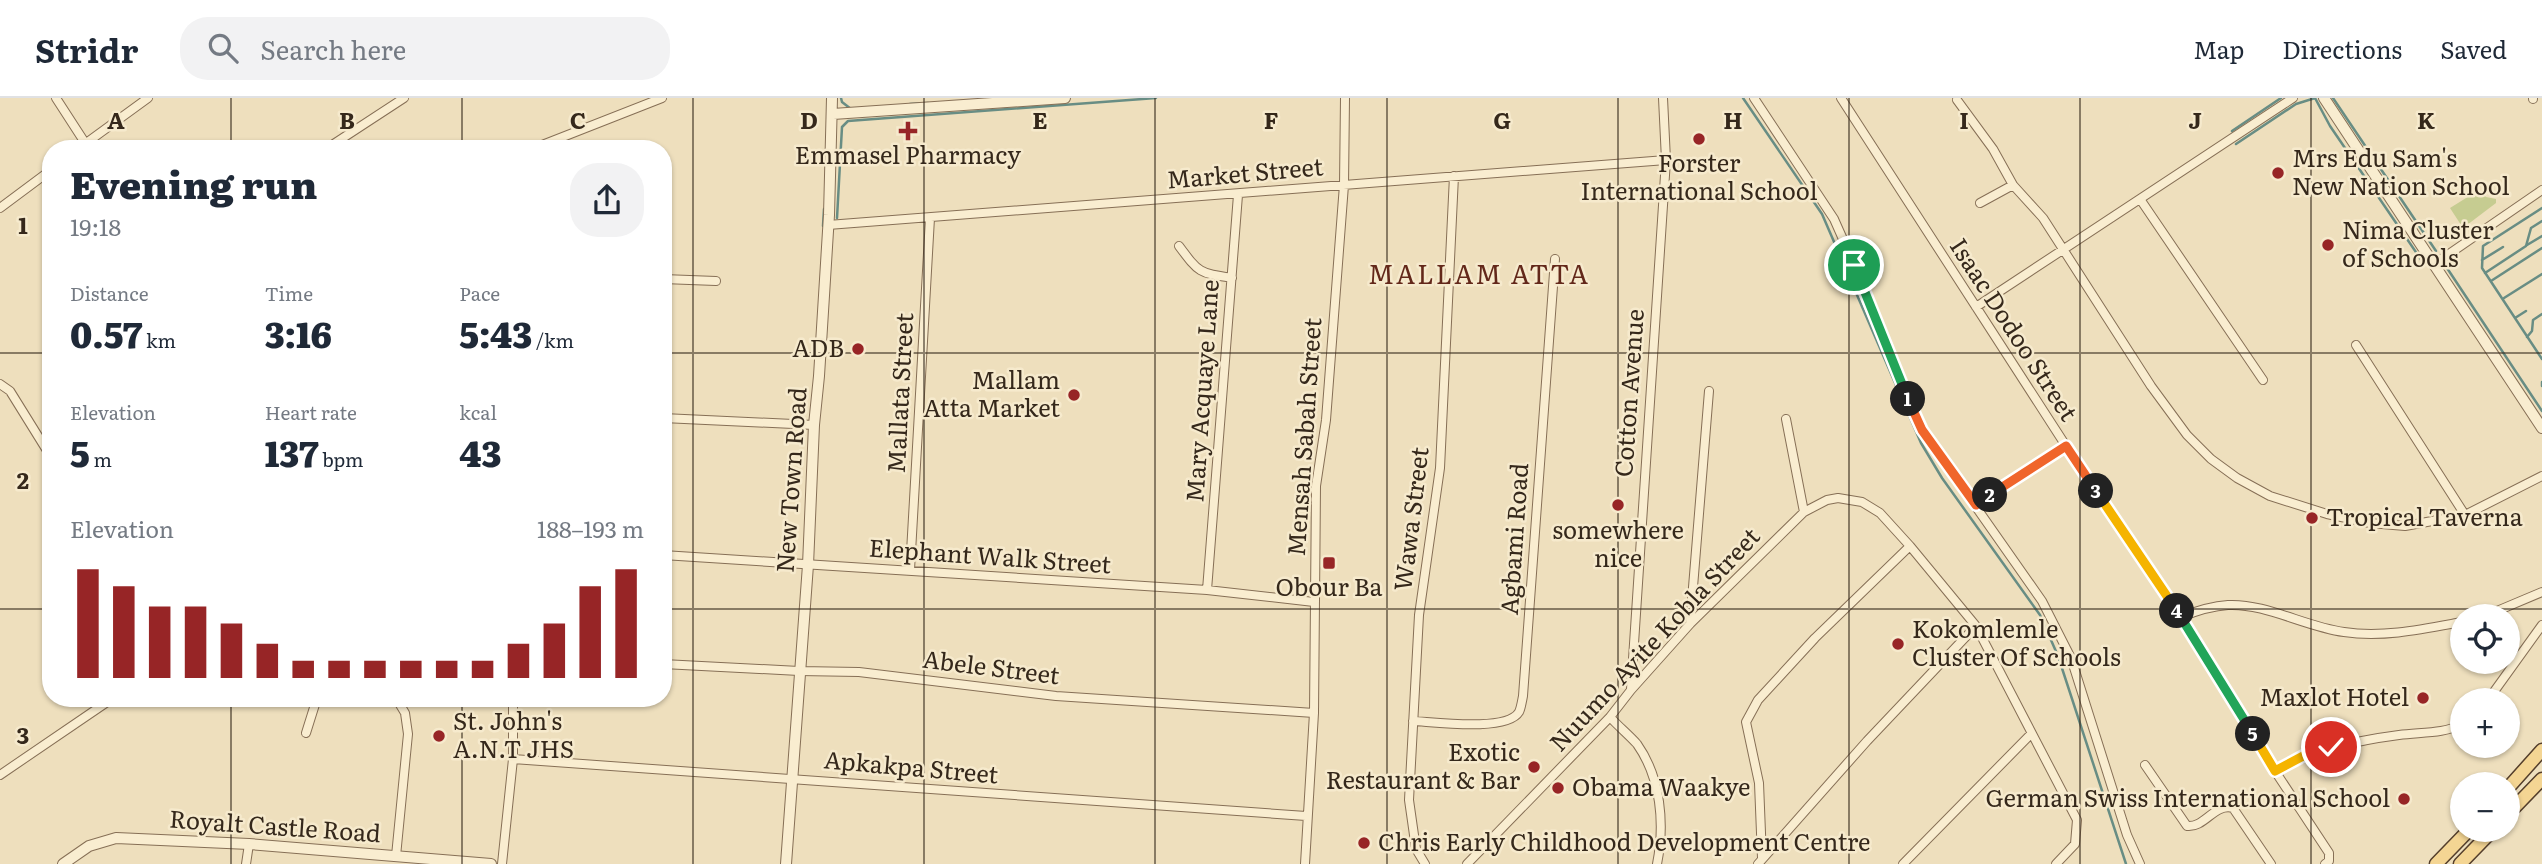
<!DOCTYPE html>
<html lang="en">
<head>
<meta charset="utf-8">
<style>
  body { margin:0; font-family:Literata,serif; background:#f2f2f3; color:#1f2937; height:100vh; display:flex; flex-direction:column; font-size:26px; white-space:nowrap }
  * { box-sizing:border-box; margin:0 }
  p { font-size:23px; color:#747a83 }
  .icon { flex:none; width:38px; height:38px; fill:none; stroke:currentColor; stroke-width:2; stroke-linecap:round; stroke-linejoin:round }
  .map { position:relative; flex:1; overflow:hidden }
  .drawer { position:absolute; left:42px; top:42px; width:630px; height:567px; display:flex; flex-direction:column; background:#fff; border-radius:28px; box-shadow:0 2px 5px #0004 }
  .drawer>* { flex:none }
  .fabs { position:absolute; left:2450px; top:506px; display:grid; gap:14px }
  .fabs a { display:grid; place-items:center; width:70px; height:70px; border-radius:50%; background:#fff; box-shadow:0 2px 5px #0004; font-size:35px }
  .pin { position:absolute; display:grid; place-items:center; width:60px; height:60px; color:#fff; margin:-30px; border:4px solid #fff; border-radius:50%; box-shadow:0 2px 7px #0007 }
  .km { position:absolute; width:35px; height:35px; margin:-18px; border-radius:50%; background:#222; color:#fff; font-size:19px; line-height:35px; text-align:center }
  .round { display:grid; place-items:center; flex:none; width:74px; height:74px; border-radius:28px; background:#f2f2f3 }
  .summary { display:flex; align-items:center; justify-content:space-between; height:119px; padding:0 28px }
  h1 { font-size:38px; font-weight:800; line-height:52px }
  .figures { display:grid; grid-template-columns:repeat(3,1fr); gap:10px; height:119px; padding:7px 28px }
  .figures div { display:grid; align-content:center }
  .figures b { font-size:35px; font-weight:800 }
  .figures small { font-size:19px; font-weight:400 }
  .figures p { font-size:19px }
  .chart { height:196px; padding:14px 28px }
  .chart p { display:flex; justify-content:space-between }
  .chart svg { width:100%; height:126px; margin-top:7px; stroke:#972526; stroke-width:6 }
  header { display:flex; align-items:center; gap:42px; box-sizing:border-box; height:98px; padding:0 35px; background:#fff; border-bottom:2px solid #e0e1e3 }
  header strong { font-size:33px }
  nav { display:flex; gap:38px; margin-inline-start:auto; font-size:24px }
  .search { width:490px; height:63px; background:#f2f2f3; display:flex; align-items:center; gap:18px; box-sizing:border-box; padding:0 24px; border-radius:28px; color:#747a83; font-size:26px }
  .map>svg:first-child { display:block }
  .green { fill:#c6cc91 }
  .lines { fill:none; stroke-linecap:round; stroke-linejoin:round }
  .stream { stroke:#688d84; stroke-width:2.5 }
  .minor-casing { stroke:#866f56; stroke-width:10 }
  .tertiary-casing { stroke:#866f56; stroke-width:12 }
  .primary-casing { stroke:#543e2b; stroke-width:15 }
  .minor { stroke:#f9edd0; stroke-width:8 }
  .tertiary { stroke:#f9edd0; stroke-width:10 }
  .primary { stroke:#f4d593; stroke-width:12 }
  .split-1-casing { stroke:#fff; stroke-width:14 }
  .split-2-casing { stroke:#fff; stroke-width:14 }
  .split-3-casing { stroke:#fff; stroke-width:14 }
  .split-4-casing { stroke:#fff; stroke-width:14 }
  .split-5-casing { stroke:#fff; stroke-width:14 }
  .split-6-casing { stroke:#fff; stroke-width:14 }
  .split-1 { stroke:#22a559; stroke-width:9 }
  .split-2 { stroke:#f0652b; stroke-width:9 }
  .split-3 { stroke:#f0652b; stroke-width:9 }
  .split-4 { stroke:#f5b400; stroke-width:9 }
  .split-5 { stroke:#22a559; stroke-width:9 }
  .split-6 { stroke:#f5b400; stroke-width:9 }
  .grid { fill:none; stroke:#35281b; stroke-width:2; stroke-opacity:0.55 }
  .poi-dot { fill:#972526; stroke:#f6eacd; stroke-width:2.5 }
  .labels { text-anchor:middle; stroke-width:5; stroke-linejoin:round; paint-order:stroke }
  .poi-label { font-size:24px; fill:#35281b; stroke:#f6eacd; text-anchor:start }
  .street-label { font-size:24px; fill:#35281b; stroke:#f6eacd }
  .neighbourhood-label { font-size:26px; letter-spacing:2px; fill:#63281a; stroke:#f6eacd }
  .grid-label { font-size:23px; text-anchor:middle; font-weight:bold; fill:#35281b; stroke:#f6eacd; stroke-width:5; stroke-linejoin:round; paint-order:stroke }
</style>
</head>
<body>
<header>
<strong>Stridr</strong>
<div class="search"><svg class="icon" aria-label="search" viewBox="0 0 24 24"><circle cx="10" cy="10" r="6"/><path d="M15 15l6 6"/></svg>Search here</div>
<nav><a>Map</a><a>Directions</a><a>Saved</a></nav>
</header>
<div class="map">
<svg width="2542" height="766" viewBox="0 0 2542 766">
  <rect width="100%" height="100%" fill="#eedfbd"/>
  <path class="green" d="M2479 92 2486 99 2496 101V105L2463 130 2450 110Z"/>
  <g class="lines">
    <path class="stream" d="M841 0 842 4 851 11
      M1743 0 1822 116 1921 345 1942 380 2040 517 2058 558 2126 766
      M2333 0 2436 153
      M980 1 990 0
      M910 6 928 5
      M2232 33 2281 0
      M2236 46 2296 6 2315 0 2330 28 2422 163
      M2542 110 2483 148 2482 170 2542 261
      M837 120 842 29 848 23 1156 0
      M823 128 824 111
      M2527 147 2542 138
      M2482 162 2503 149
      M2447 170 2542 313
      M2485 175 2526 148 2531 130 2542 123
      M2491 183 2542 150
      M2504 200 2542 176
      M2515 220 2526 213
      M2527 239 2532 233 2533 222 2542 216
      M2542 284V288"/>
    <defs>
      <path id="minor" d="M56 0 89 51
        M1754 0 1834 121 1866 193 1896 275 1922 332 2042 503 2071 560 2127 737 2140 766
        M1841 0 2066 348 2181 519 2275 673 2329 755V763L2325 766
        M2533 0V1
        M1957 2 1993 51 2013 87
        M78 51 148 0
        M326 51 404 0
        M532 51 662 0
        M2140 101 2263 282
        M1980 105 2013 87 2043 120 2151 288 2187 337 2211 361 2237 380 2270 398 2327 416 2370 425 2405 428 2465 417 2542 378
        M0 110 51 72
        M828 127 1666 62
        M1179 148C1199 175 1199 175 1232 180
        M2433 167 2542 92
        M663 181 716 183
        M51 208 48 216 51 228
        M1976 209 2293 0
        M2356 247 2465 417
        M0 286 10 293 51 359
        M663 320 814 327
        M1786 321 1804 414
        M1976 407 2066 348
        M663 457 1207 492 1314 504
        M910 472 930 120
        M1207 492 1238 97
        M2485 518 2542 494
        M2181 519C2196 513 2212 508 2228 507 2265 505 2306 529 2344 534 2383 540 2424 531 2462 524
        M1690 526 1709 293
        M663 566 799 573 859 574 1056 598 1314 615
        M1631 591 1666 62 1663 0
        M162 600 171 604 189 600
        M396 600 405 615 408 636 396 758
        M2488 602 2542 527
        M1610 619C1618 628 1629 637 1637 646 1661 680 1665 726 1657 766
        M1413 623C1434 624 1507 634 1519 614 1521 610 1522 603 1523 598L1555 161
        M306 635 317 600
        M513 661C778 678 1042 701 1306 718
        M2145 667 2187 728C2205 730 2214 705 2233 710L2271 766
        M2275 673C2316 652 2353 643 2399 637 2420 634 2444 636 2462 626
        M0 677 113 600
        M1762 760 1759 685 1746 624 1758 602 1815 540 1910 448
        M246 766 249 746
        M502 766 513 661V600
        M1305 766 1314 615 1316 388 1326 322 1344 87 1345 0
        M1425 766 1416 751 1409 702 1419 517 1440 370 1454 78
        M1467 766 1610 619 1631 592 1690 526 1804 414 1827 402 1838 400 1862 404 1880 415 1910 448 1976 528 2077 722 2075 746 2056 766
        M1758 766 1867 643 1976 528
        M1903 766 2031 636"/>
      <path id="tertiary" d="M2324 0 2542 330
        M833 16 1065 0
        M63 766 89 748 116 740 249 746 491 766
        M786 766 808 467 814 327 819 278 829 117 832 0"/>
      <path id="primary" d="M2508 690 2542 652
        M2508 716 2542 681
        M2436 766 2469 732
        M2460 766 2493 732"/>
    </defs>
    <use href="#minor" class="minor-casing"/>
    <use href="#tertiary" class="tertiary-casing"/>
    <use href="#primary" class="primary-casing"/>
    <use href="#minor" class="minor"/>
    <use href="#tertiary" class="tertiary"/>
    <use href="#primary" class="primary"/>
  </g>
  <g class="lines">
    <defs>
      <path id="split-1" d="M1854 167 1908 301"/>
      <path id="split-2" d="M1908 301 1922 332 1976 407 1990 397"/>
      <path id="split-3" d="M1990 397 2066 348 2096 393"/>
      <path id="split-4" d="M2096 393 2177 513"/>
      <path id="split-5" d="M2177 513 2253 636"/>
      <path id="split-6" d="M2253 636 2275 673 2305 657 2331 649"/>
    </defs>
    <use href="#split-1" class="split-1-casing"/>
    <use href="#split-2" class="split-2-casing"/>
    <use href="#split-3" class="split-3-casing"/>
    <use href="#split-4" class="split-4-casing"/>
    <use href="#split-5" class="split-5-casing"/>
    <use href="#split-6" class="split-6-casing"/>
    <use href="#split-1" class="split-1"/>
    <use href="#split-2" class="split-2"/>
    <use href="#split-3" class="split-3"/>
    <use href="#split-4" class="split-4"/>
    <use href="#split-5" class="split-5"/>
    <use href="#split-6" class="split-6"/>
  </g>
  <path class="grid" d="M231 0V51M462 0V51M693 0V766M924 0V766M1155 0V766M1387 0V766M1618 0V766M1849 0V766M2080 0V766M2311 0V766M0 255H51M663 255H2542M0 511H51M663 511H2542M231 600V766M462 600V766"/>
  <g class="poi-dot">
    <path d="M904.5 22.5h7v7h7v7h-7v7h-7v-7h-7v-7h7z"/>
    <circle cx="1699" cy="41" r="7"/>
    <circle cx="2278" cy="75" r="7"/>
    <circle cx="2328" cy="147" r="7"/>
    <circle cx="858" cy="251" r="7"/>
    <circle cx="1074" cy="297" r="7"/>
    <circle cx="1618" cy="407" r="7"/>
    <circle cx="2312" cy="420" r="7"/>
    <rect x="1322" y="458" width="14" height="14" rx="3.5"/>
    <circle cx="1898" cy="546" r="7"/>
    <circle cx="2423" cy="600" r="7"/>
    <circle cx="439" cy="638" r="7"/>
    <circle cx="1534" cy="669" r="7"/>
    <circle cx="1558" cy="690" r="7"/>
    <circle cx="2404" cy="701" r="7"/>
    <circle cx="1364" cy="745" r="7"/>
  </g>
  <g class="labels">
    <g class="poi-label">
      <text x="908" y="66" text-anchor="middle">Emmasel Pharmacy</text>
      <text x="2292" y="69">Mrs Edu Sam's<tspan x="2292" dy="28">New Nation School</tspan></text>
      <text x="1699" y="74" text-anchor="middle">Forster<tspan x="1699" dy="28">International School</tspan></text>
      <text x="2342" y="141">Nima Cluster<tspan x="2342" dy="28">of Schools</tspan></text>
      <text x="844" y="259" text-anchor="end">ADB</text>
      <text x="1060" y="291" text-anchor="end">Mallam<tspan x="1060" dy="28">Atta Market</tspan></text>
      <text x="2326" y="428">Tropical Taverna</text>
      <text x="1618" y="441" text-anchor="middle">somewhere<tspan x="1618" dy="28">nice</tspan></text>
      <text x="1329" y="498" text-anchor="middle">Obour Ba</text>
      <text x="1912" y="540">Kokomlemle<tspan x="1912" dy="28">Cluster Of Schools</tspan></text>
      <text x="2409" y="608" text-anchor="end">Maxlot Hotel</text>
      <text x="453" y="632">St. John's<tspan x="453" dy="28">A.N.T JHS</tspan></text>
      <text x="1520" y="663" text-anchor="end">Exotic<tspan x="1520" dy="28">Restaurant &amp; Bar</tspan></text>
      <text x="1572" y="698">Obama Waakye</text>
      <text x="2390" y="709" text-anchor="end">German Swiss International School</text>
      <text x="1378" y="753">Chris Early Childhood Development Centre</text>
    </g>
    <g class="street-label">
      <text transform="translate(1245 76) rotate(-5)" y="8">Market Street</text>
      <text transform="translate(2013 232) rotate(57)" y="8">Isaac Dodoo Street</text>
      <text transform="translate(1203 293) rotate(-86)" y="8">Mary Acquaye Lane</text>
      <text transform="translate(901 295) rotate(-87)" y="8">Mallata Street</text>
      <text transform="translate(1630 295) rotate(-86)" y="8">Cotton Avenue</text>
      <text transform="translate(1305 339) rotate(-86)" y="8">Mensah Sabah Street</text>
      <text transform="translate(792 382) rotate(-86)" y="8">New Town Road</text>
      <text transform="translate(1412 421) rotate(-83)" y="8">Wawa Street</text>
      <text transform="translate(1515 441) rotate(-86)" y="8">Agbami Road</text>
      <text transform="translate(990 459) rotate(4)" y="8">Elephant Walk Street</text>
      <text transform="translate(1655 542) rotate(-47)" y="8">Nuumo Ayite Kobla Street</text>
      <text transform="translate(991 570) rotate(7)" y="8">Abele Street</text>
      <text transform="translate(911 670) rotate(5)" y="8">Apkakpa Street</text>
      <text transform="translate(275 729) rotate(4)" y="8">Royalt Castle Road</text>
    </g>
    <g class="neighbourhood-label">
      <text x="1479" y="186">MALLAM ATTA</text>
    </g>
  </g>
  <g class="grid-label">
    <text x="116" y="31">A</text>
    <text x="347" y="31">B</text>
    <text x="578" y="31">C</text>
    <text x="809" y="31">D</text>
    <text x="1040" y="31">E</text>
    <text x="1271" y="31">F</text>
    <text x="1502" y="31">G</text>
    <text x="1733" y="31">H</text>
    <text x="1964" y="31">I</text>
    <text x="2195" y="31">J</text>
    <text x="2426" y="31">K</text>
    <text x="23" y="136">1</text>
    <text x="23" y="391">2</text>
    <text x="23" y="646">3</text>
  </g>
</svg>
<div class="fabs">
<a><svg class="icon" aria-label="locate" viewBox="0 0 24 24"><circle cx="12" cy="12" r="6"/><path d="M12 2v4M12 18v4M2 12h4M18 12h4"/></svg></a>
<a>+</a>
<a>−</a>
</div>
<div class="pin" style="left:1854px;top:167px;background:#1e9e55"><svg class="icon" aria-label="arrive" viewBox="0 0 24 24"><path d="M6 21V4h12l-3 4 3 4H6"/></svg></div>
<div class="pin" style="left:2331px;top:649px;background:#d93025"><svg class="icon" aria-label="check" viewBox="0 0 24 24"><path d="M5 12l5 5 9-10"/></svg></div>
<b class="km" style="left:1908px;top:301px">1</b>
<b class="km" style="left:1990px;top:397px">2</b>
<b class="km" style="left:2096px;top:393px">3</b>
<b class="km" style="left:2177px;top:513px">4</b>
<b class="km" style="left:2253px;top:636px">5</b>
<section class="drawer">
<div class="summary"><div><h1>Evening run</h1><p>19:18</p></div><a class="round"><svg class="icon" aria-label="share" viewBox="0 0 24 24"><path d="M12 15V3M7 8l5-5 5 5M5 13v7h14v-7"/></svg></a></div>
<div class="figures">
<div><p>Distance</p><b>0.57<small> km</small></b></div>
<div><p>Time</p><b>3:16</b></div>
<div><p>Pace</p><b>5:43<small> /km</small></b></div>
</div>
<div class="figures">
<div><p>Elevation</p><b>5<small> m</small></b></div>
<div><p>Heart rate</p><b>137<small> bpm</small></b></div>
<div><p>kcal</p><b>43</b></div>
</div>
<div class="chart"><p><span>Elevation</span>188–193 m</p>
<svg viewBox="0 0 160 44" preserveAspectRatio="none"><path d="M5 44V6M15 44V12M25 44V19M35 44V19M45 44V25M55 44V32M65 44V38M75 44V38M85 44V38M95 44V38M105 44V38M115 44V38M125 44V32M135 44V25M145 44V12M155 44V6"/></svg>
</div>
</section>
</div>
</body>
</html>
